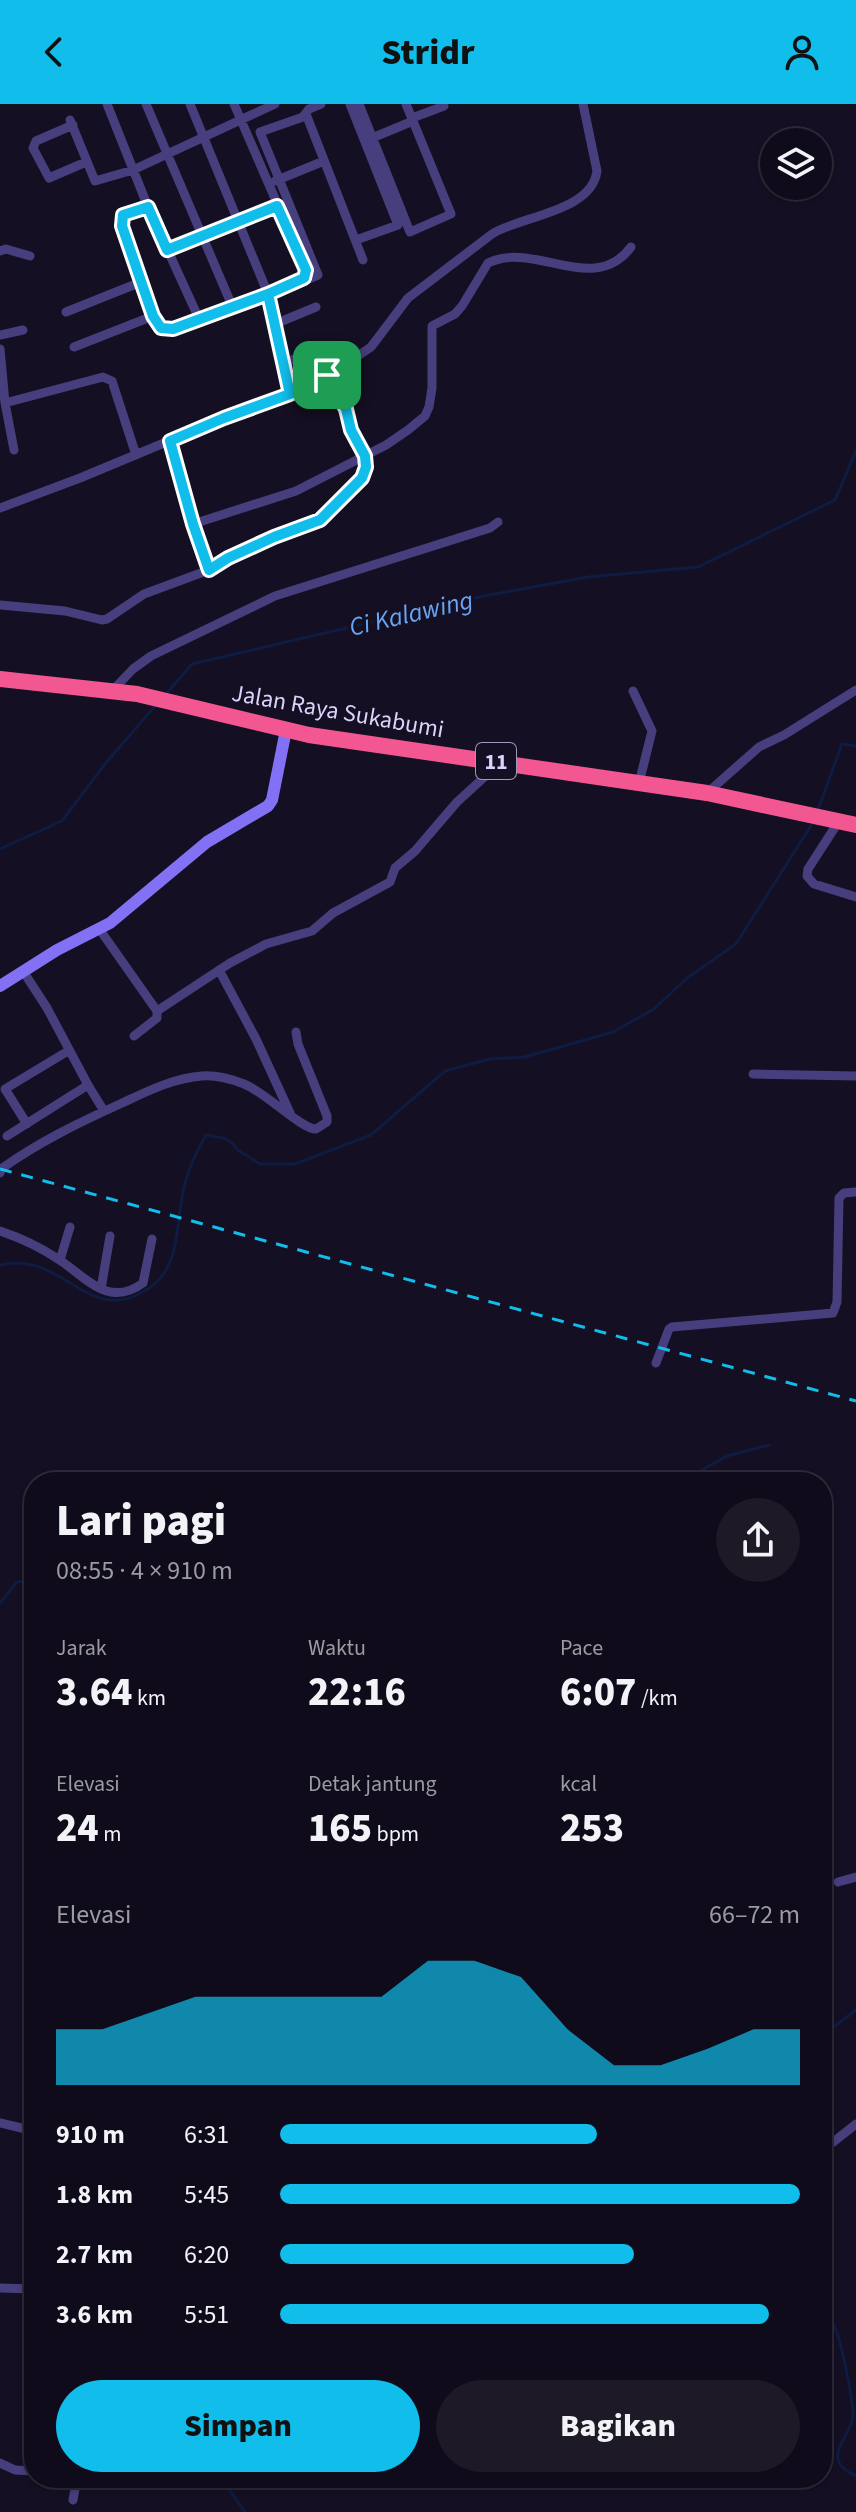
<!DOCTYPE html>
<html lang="id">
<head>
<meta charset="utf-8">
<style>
  body { margin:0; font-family:"Source Sans 3",sans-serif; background:#1d1927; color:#f1f3f6; height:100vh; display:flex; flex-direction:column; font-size:30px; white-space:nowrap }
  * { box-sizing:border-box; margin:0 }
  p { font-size:26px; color:#9b9ba2 }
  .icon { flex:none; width:44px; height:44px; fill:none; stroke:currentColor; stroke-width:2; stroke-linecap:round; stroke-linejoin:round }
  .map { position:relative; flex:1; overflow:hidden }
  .drawer { position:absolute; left:24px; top:1368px; width:808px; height:1016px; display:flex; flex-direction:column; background:#0f0b1a; border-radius:32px; box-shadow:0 2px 6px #0004,0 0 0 2px #2f2b39 }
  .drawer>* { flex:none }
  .controls { position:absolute; left:760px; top:24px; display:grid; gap:16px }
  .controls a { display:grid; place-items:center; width:72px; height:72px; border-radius:50%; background:#0f0b1a; box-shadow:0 2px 6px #0004,0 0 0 2px #2f2b39; font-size:40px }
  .pin { position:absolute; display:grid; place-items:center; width:68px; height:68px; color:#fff; margin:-34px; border-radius:16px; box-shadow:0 4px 12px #0006 }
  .round { display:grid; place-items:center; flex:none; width:84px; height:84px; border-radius:42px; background:#1d1927 }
  .head { display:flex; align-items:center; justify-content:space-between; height:136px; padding:0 32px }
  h1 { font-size:44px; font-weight:800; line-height:60px }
  .figures { display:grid; grid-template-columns:repeat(3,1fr); gap:12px; height:136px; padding:8px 32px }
  .figures div { display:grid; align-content:center }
  .figures b { font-size:40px; font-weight:800 }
  .figures small { font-size:22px; font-weight:400 }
  .figures p { font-size:22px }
  .chart { height:224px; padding:16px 32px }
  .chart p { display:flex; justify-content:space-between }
  .chart svg { width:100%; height:144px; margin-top:8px; fill:#11bdea; opacity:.7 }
  .primary-button { display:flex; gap:16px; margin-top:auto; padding:16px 32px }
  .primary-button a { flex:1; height:92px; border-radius:48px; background:#11bdea; color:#111; font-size:32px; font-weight:800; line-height:92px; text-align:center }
  .primary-button a+a { background:#1d1927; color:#f1f3f6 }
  ul { padding:0 32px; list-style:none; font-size:26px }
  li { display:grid; grid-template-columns:128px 96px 1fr; align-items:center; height:60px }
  li i { height:20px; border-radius:10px; background:#11bdea }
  header { display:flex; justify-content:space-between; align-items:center; height:104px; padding:0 32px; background:#11bdea; color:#111; font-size:36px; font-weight:800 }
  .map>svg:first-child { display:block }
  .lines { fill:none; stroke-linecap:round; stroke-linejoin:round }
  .stream { stroke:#0f1c41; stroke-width:3 }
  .street { stroke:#473e7d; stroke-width:9 }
  .secondary { stroke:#8371f5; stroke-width:12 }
  .highway { stroke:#f35791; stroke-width:16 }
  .rail { stroke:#11bdea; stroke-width:3; stroke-dasharray:12 10; stroke-linecap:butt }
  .route-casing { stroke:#fff; stroke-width:16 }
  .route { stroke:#11bdea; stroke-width:10 }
  .labels { text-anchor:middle; stroke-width:7; stroke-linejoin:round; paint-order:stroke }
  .shield { fill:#140f22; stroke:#a098bb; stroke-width:2 }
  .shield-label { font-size:22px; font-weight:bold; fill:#dcd3fc }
  .street-label { font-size:24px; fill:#dcd3fc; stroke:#140f22 }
  .water-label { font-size:26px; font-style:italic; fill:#69a5f4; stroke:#140f22 }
</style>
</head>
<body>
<header><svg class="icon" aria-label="back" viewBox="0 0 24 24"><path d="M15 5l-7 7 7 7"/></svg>Stridr<svg class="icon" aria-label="person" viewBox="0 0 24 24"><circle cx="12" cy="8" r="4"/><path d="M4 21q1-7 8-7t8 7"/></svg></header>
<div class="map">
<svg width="856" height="2408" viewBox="0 0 856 2408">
  <rect width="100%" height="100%" fill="#140f22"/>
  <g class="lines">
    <path class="stream" d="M167 589 192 560 484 492 588 473 698 463 835 396 856 347
      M818 706 842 640 856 642
      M0 745 62 717 105 660 156 601
      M0 1161C61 1146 86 1219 141 1189 186 1166 173 1117 186 1076 190 1061 198 1045 206 1031L224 1034 232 1039 238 1046 260 1060H295L371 1031 445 967 490 955 525 953 613 928 654 905 687 874 736 840 814 717
      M664 1378 698 1368 727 1352 769 1341
      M0 1499 17 1478 34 1476
      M822 1932 856 1906
      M822 2211C827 2214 832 2218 835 2224 841 2236 853 2296 853 2310 852 2335 817 2354 856 2372
      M221 2374 245 2408"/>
    <path class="street" d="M107 0 148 103 200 217
      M146 0 233 204
      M190 0 268 190 290 290
      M350 0 398 121 356 136
      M359 0 410 128 451 110 406 0
      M306 10 363 156
      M412 14 444 2
      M70 16 95 77 133 66 275 0
      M73 21 36 37 33 44 49 74 86 58
      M372 34 413 17
      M275 77 324 57
      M148 103 123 111 121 118 153 212 161 224C180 230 282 186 304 174L306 166 234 0
      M167 146 277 102
      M0 147 6 145 30 152
      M307 170 311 174 318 171 260 28 303 13 309 5 321 0
      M66 208 141 178
      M275 220 316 203
      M0 231 23 226
      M74 243 153 212
      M0 245 5 299
      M283 260 323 242
      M170 337 193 420 296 387 386 341 408 326 425 312 429 303 432 284V222L455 210 462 202 488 159C534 136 594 193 631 143
      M14 346 5 299 103 273 112 277 136 351
      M0 404 80 374 224 314 283 293 334 268 371 243 408 194 492 130C520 112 592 108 597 67L583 0
      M193 420 209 466
      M0 501 65 507 102 516 107 515 144 490 209 466 274 433 320 416 362 374 366 368 365 352 351 326 346 305 327 271
      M112 587 133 565 151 552 275 492 490 424 498 418
      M633 587 652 627 639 679
      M707 689 759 643 784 631 856 586
      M839 717 808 765 807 772 814 780 856 793
      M100 826 157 907
      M219 866 256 935 290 1009
      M134 932 157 914V907L230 859 266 840 312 827 333 809 390 778 395 764 415 747 457 698 501 658
      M753 970 856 972
      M88 981 104 1007
      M27 1020 5 985 68 947
      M7 1032 88 981 47 904 23 867
      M0 1069 1 1065C39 1038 78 1019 120 1000 146 988 173 974 202 972 216 971 231 975 244 980 265 988 301 1025 316 1025L327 1018V1012L298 940 296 928
      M0 1127C21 1134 40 1143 58 1155 85 1172 108 1205 143 1179L152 1135
      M60 1156 70 1123
      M101 1185 110 1132
      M656 1259 669 1225 672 1223 833 1209 837 1198 839 1094 844 1089 856 1088
      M838 1778 856 1773
      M0 2019 34 2027
      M832 2039 856 2020
      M0 2184 34 2185
      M0 2359 15 2366 34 2367
      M73 2396 77 2374"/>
    <path class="secondary" d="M0 882 57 846 110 819 207 738 268 702 272 696 286 626"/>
    <path class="highway" d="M0 575 137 590 309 631 707 689 856 721"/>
    <path class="rail" d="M0 1065 856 1297"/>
  </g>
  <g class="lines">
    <defs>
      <path id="route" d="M327 271 290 290 268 190 173 225 161 224 153 212 122 122 123 111 148 103 167 146 277 102 306 166 304 174 268 190 290 290 224 314 170 337 193 420 209 466 228 454 274 433 320 416 362 374 366 363 365 352 351 326 346 305 327 271"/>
    </defs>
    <use href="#route" class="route-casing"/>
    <use href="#route" class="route"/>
  </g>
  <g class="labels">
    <rect class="shield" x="476" y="639" width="40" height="36" rx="6"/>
    <g class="shield-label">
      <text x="496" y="665">11</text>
    </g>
    <g class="street-label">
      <text transform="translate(338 607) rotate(10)" y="8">Jalan Raya Sukabumi</text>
    </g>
    <g class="water-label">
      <text transform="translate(411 509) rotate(-13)" y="9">Ci Kalawing</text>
    </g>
  </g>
</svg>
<div class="controls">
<a><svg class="icon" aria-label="layers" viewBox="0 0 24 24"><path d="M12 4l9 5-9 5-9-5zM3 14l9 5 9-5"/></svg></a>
</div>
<div class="pin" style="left:327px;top:271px;background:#1e9e55"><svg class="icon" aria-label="arrive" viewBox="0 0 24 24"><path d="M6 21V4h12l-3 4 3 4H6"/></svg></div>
<section class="drawer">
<div class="head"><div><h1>Lari pagi</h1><p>08:55 · 4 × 910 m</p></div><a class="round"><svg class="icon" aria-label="share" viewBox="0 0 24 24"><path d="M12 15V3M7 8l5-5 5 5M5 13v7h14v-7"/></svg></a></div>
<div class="figures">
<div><p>Jarak</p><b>3.64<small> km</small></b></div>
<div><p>Waktu</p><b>22:16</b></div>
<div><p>Pace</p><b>6:07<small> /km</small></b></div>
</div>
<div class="figures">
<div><p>Elevasi</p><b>24<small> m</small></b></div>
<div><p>Detak jantung</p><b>165<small> bpm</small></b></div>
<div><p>kcal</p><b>253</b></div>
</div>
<div class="chart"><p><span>Elevasi</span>66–72 m</p>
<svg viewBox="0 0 160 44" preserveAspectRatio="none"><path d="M0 44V27L10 27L20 22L30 17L40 17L50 17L60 17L70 17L80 6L90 6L100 11L110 27L120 38L130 38L140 33L150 27L160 27V44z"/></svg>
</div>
<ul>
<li><b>910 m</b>6:31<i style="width:61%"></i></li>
<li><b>1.8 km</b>5:45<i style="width:100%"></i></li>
<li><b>2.7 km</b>6:20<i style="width:68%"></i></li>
<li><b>3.6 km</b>5:51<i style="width:94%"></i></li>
</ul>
<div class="primary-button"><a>Simpan</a><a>Bagikan</a></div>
</section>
</div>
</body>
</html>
